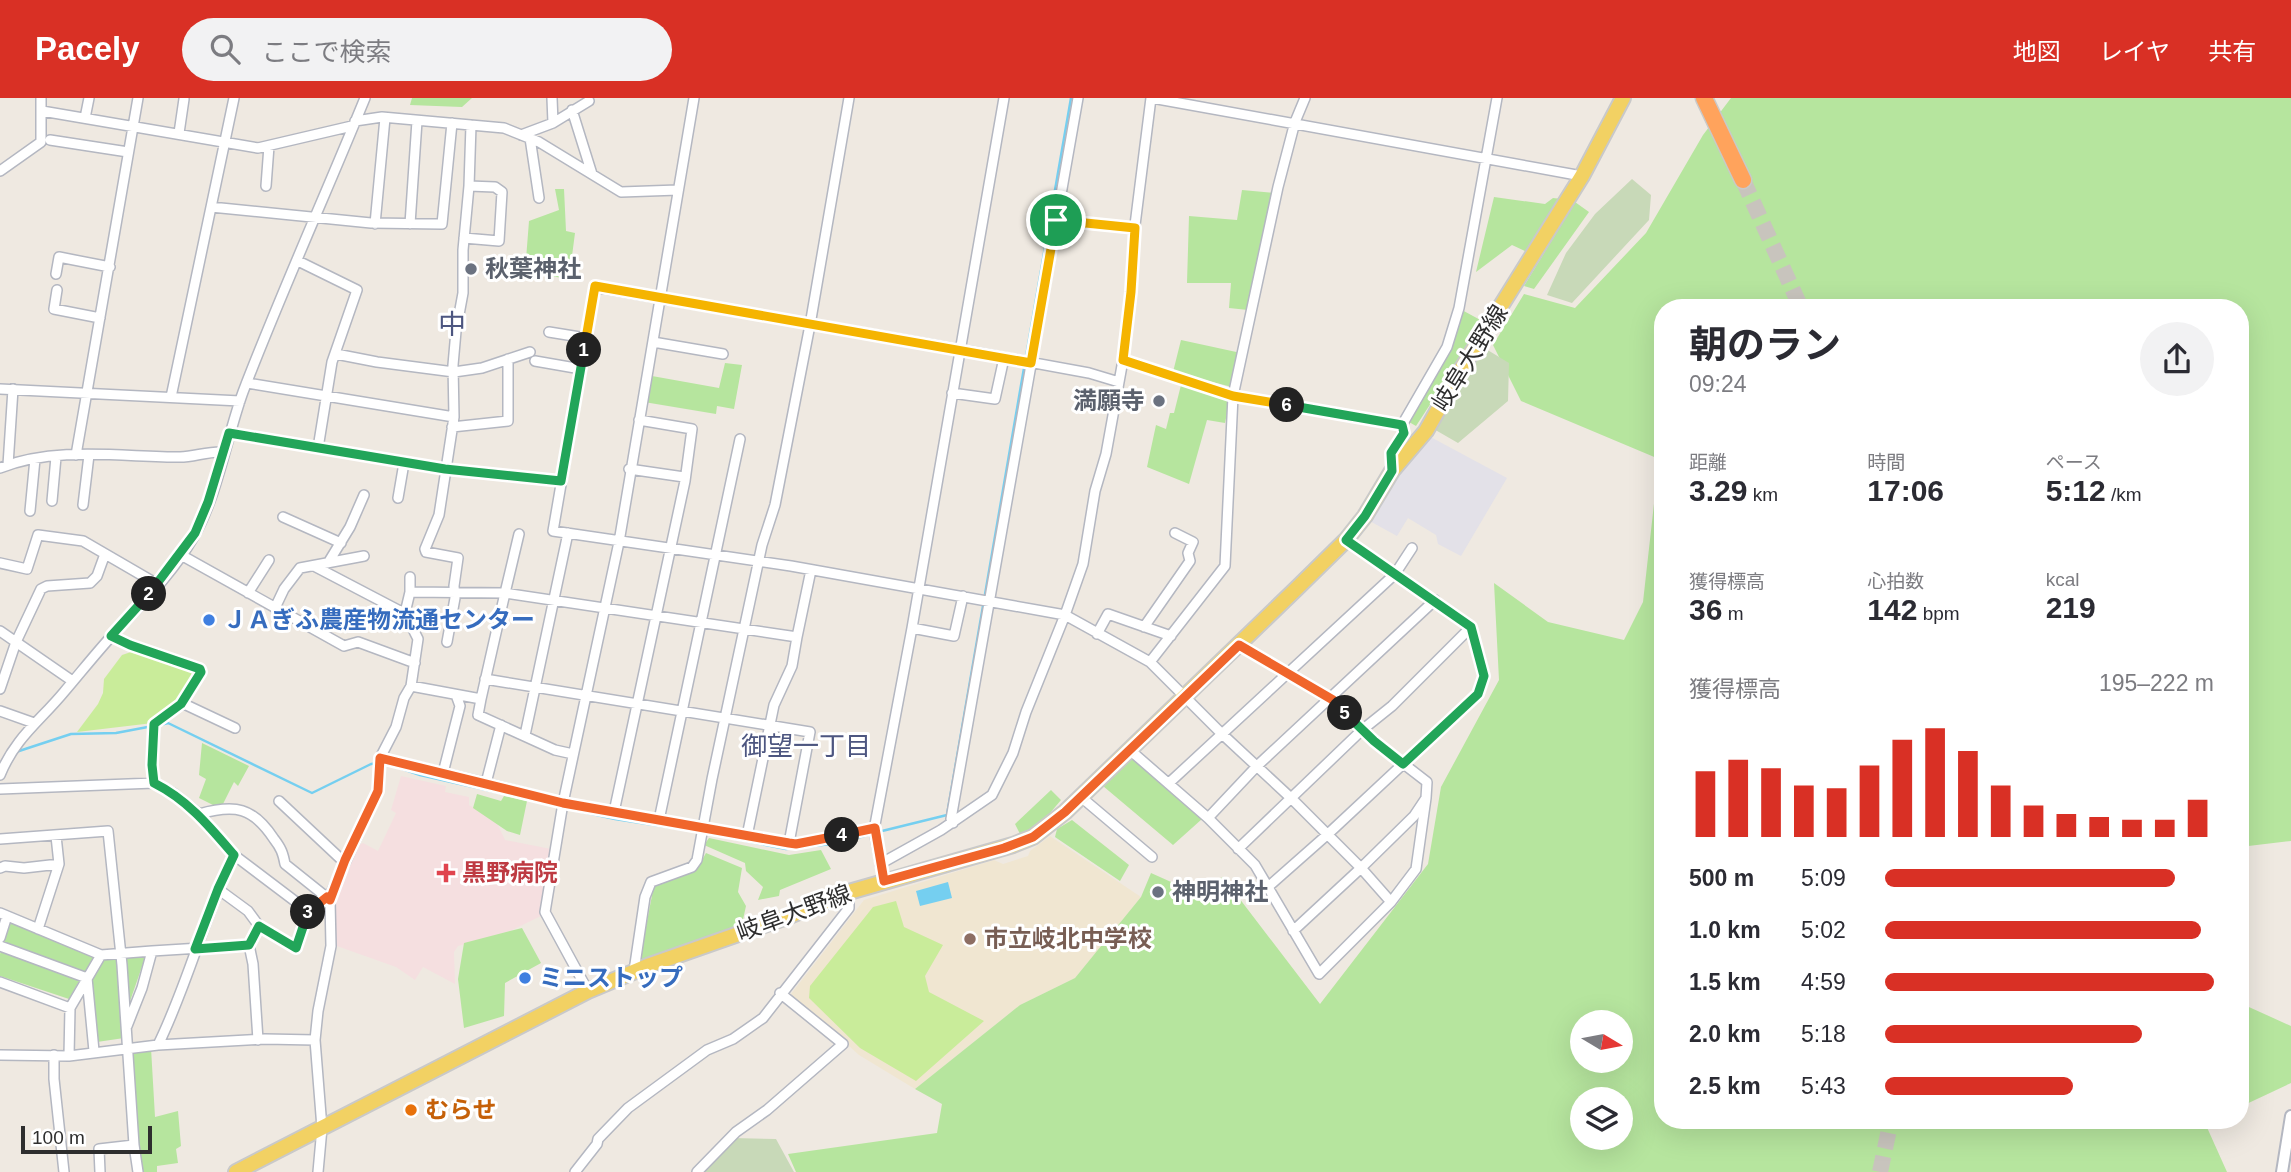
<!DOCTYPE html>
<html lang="ja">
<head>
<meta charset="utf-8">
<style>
  body { margin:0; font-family:Arial,"Noto Sans JP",sans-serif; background:#f2f2f3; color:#2b2b33; height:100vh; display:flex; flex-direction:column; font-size:26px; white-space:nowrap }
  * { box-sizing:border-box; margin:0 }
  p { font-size:23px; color:#7c7c81 }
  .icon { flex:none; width:38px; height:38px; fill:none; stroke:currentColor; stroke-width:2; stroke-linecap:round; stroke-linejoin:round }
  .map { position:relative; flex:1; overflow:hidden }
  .drawer { position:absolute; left:1654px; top:201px; width:595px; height:830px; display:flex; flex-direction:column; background:#fff; border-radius:28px; box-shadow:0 7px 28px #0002 }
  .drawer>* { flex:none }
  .needle { width:46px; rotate:100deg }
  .fabs { position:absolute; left:1570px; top:912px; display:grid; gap:14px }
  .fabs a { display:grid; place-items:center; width:63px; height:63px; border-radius:50%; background:#fff; box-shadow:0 7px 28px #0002; font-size:35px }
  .scale { position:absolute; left:21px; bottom:18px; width:131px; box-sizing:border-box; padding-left:7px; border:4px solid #2e2e2e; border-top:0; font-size:19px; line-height:24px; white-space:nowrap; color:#2e2e2e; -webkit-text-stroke:5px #fff; paint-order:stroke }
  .pin { position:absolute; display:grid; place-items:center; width:60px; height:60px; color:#fff; margin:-30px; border:4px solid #fff; border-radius:50%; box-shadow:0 2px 7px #0007 }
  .km { position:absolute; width:35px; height:35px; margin:-18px; border-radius:50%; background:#222; color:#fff; font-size:19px; line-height:35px; text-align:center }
  .round { display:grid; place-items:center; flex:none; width:74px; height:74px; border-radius:37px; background:#f2f2f3 }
  .headline { display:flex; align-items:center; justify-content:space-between; height:119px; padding:0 35px }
  h1 { font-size:38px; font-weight:700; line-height:52px }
  .metrics { display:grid; grid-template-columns:repeat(3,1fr); gap:10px; height:119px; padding:7px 35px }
  .metrics div { display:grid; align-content:center }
  .metrics b { font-size:30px; font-weight:700 }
  .metrics small { font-size:19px; font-weight:400 }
  .metrics p { font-size:19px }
  .chart { height:196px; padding:14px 35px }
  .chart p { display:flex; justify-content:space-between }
  .chart svg { width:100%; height:126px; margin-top:7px; stroke:#d93025; stroke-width:6 }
  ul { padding:0 35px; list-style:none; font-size:23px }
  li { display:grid; grid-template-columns:112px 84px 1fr; align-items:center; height:52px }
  li i { height:18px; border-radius:9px; background:#d93025 }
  header { display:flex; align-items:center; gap:42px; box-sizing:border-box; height:98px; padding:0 35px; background:#d93025; color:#fff }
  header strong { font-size:33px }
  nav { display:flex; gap:38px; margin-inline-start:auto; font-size:24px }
  .search { width:490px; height:63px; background:#f2f2f3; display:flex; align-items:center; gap:18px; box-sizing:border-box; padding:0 24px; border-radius:38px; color:#7c7c81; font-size:26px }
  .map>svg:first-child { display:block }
  .industrial { fill:#e3e1e8 }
  .education { fill:#f0e6d1 }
  .medical { fill:#f5dfe0 }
  .green { fill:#b6e59e; fill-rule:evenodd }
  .cemetery { fill:#c8d9b8 }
  .pitch { fill:#c9ec9a }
  .water { fill:#75cff0 }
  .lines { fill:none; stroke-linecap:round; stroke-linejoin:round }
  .stream { stroke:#75cff0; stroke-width:2.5 }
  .motorway-tunnel { stroke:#c8c4bd; stroke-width:16; stroke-dasharray:16 8; stroke-linecap:butt }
  .minor-casing { stroke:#b4b7c1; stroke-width:12 }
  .tertiary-casing { stroke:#b4b7c1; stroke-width:14 }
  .primary-casing { stroke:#c9c9c9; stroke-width:18 }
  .motorway-casing { stroke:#c9c9c9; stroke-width:19 }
  .minor { stroke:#fff; stroke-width:9 }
  .tertiary { stroke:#fff; stroke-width:10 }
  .primary { stroke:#f2d163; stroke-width:14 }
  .motorway { stroke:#ffa35c; stroke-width:16 }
  .split-1-casing { stroke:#fff; stroke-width:14 }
  .split-2-casing { stroke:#fff; stroke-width:14 }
  .split-3-casing { stroke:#fff; stroke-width:14 }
  .split-4-casing { stroke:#fff; stroke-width:14 }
  .split-5-casing { stroke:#fff; stroke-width:14 }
  .split-6-casing { stroke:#fff; stroke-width:14 }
  .split-7-casing { stroke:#fff; stroke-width:14 }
  .split-1 { stroke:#f5b400; stroke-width:9 }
  .split-2 { stroke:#22a559; stroke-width:9 }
  .split-3 { stroke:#22a559; stroke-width:9 }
  .split-4 { stroke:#f0652b; stroke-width:9 }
  .split-5 { stroke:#f0652b; stroke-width:9 }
  .split-6 { stroke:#22a559; stroke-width:9 }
  .split-7 { stroke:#f5b400; stroke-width:9 }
  .worship-dot { fill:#6b7280; stroke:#fff; stroke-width:2.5 }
  .shop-dot { fill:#3f7fe0; stroke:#fff; stroke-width:2.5 }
  .health-dot { fill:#e0444e; stroke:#fff; stroke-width:2.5 }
  .education-dot { fill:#8d6e63; stroke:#fff; stroke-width:2.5 }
  .food-dot { fill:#e8710a; stroke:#fff; stroke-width:2.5 }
  .labels { text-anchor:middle; stroke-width:6; stroke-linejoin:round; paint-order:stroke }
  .worship-label { font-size:24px; font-weight:bold; fill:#5b616d; stroke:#fff; text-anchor:start }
  .street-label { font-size:24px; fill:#2e2e2e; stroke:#fff }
  .shop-label { font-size:24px; font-weight:bold; fill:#366cbe; stroke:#fff; text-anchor:start }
  .health-label { font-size:24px; font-weight:bold; fill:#be3a42; stroke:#fff; text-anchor:start }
  .education-label { font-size:24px; font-weight:bold; fill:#785e54; stroke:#fff; text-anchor:start }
  .food-label { font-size:24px; font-weight:bold; fill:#c56008; stroke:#fff; text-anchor:start }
  .neighbourhood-label { font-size:26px; fill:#4d5680; stroke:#fff }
  .quarter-label { font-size:28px; fill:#4d5680; stroke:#fff }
</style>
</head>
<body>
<header>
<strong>Pacely</strong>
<div class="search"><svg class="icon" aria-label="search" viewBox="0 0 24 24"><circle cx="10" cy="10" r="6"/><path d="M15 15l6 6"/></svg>ここで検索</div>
<nav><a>地図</a><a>レイヤ</a><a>共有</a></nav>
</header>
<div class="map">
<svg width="2291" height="1074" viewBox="0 0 2291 1074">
  <rect width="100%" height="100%" fill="#efe9e1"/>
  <path class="industrial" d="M1425 336 1507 380 1461 458 1438 446 1436 437 1408 420 1397 438 1366 421Z"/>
  <path class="education" d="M1050 738 1141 799 1075 880 1020 907 915 991 859 957 791 896 864 802 994 762 1003 766 1028 758 1030 753Z"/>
  <path class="medical" d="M401 678 446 688 445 694 469 699V707L496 723 505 742 551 751 541 818 510 833 458 848 454 854 455 886 423 869 415 882 396 869 334 847 335 796 356 748 363 745 378 753 396 715 391 712Z"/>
  <path class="green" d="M412 0H472L462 9 410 7Z
    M1731 0H2291V743L2240 749V210H1662V1022H2210L2205 1025 2227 1074H796L788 1056 937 1035 942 1006 915 991 1020 907 1075 880 1141 799 1151 775 1189 792 1223 779 1320 906 1428 766 1441 689 1499 582 1494 485 1548 524 1624 542 1643 504 1659 361 1521 303 1493 247 1524 196 1575 210 1646 135 1703 37ZM1582 924H1620V962H1582ZM1582 1001H1620V1040H1582Z
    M555 91H564L566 133 575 135 569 181 525 174 529 123 559 112Z
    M1242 92 1275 95 1248 212 1229 210 1231 185H1187L1189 118 1237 122Z
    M1494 99 1545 106 1553 100 1562 101 1529 155 1512 147 1476 174Z
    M1575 104 1589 114 1534 191 1524 188Z
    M1462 212 1484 224 1416 328 1409 324 1452 247Z
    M1181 242 1241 255 1232 289 1173 274Z
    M725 265 742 267 734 311 717 308 716 316 644 304 652 278 719 290Z
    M1181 287 1224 299 1229 305 1225 325 1207 322 1189 386 1147 369 1156 327 1166 331 1170 315H1174Z
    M202 645 249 668 238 688 234 684 223 706 215 708 199 700 206 681 199 677Z
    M1134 659 1202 721 1173 747 1103 688Z
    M1051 692 1061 702 1040 727 1020 736 1015 726Z
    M477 696 501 703 504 698 527 703 520 737 507 733 473 710Z
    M1072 722 1129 767 1120 783 1055 739 1057 731Z
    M709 740 789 757 821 752 831 771 780 792 779 798 758 802 763 789 746 773 745 765 704 747Z
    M706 755 742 770 738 794 746 808 742 826 639 865 654 787 697 771Z
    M11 824 117 859 124 940 97 944 82 878 69 901 0 878V856Z
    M522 830 541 865 505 885 504 918 464 930 458 881 464 845Z
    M122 860H145L129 906Z
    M2240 905 2291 928V985L2240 1009Z
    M151 950 155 1019 178 1013 181 1048 176 1051 178 1065 157 1068V1074H141L130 951Z"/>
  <path class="cemetery" d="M1632 81 1651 97 1649 122 1572 205 1547 197 1566 155 1595 116Z
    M1481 248 1509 265 1508 303 1458 345 1432 330Z
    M732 1040 776 1041 794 1074H700Z"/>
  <path class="pitch" d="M134 553 194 570 197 574 175 607 153 625 77 634 98 606 103 595 104 581 122 557Z
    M896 803 904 829 943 847 925 878 929 894 984 923 916 983 860 950 809 900 810 888 873 809Z"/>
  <path class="water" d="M948 784 952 800 920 808 916 793Z"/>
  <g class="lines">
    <path class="stream" d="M1026 259 1071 0
      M160 627 168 625 312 695 371 666 379 665
      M16 654 71 636 116 635 153 628
      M385 665 420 677 558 708
      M565 710 615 721 700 734
      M878 734 947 717 1024 270
      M706 735 786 751 840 745 871 736"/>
    <path class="motorway-tunnel" d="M1743 82 1801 210
      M1880 1074 1891 1022"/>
    <defs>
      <path id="minor" d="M1152 0 1582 78
        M572 12 592 76
        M42 13 258 50 352 28
        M85 20 89 0
        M355 23 382 19 504 30 539 44 621 94 678 92
        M553 25 589 3
        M179 35 184 1
        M521 37 553 25 552 0
        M530 40 539 100
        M50 42 128 54
        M0 73 41 44V0
        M266 88 269 48
        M211 109 371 125 442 126 452 25
        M1056 122 1135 130
        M375 126 385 20
        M410 126 417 23
        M464 140 499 143 502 94 495 89 469 88
        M298 163 357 192 332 264 318 350
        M56 176 59 159 110 169
        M57 192 54 211 100 220
        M549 234 586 240
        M653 244 723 256
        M336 256 377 264 454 274 482 270 530 254
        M1123 262 1233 298 1402 327 1404 335 1391 355 1392 373
        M535 263 581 271
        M1119 284 1089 275 974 254 595 189 553 433 791 468 1065 517 1150 564 1221 635 1292 701 1361 770 1391 804
        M247 285 454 319
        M0 291 240 303
        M952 295 995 301 1004 260
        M171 299 234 0
        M1402 327 1447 249 1459 210 1497 0
        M452 329 508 323V261
        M229 335 445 371 561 383
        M76 357 138 0
        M8 367 13 291
        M0 370C56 348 122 359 180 359 194 359 208 353 223 354
        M629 371 684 379
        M398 400 404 365
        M52 403 56 359
        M83 407 89 357
        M30 413 35 361
        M283 419 341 445
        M181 457 344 548 358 544 415 565
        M0 465 27 471 38 437 83 443 157 486
        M328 465 350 429 364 397
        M314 468 400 513 406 512
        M410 479V494L405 515 418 541 411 588
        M410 494 505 495 519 436
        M248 495 269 462
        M275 510 284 491 300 470 364 458
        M1144 529 1190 463 1188 455 1193 444 1175 435
        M912 530 954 538 963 498
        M0 533 71 582
        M1097 536 1108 516 1171 538
        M111 538 130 547 200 571 201 574 181 606 154 626 152 667 154 685
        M797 539 811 472
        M447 544 455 500 454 488 458 460 426 454 425 451 439 417 454 319 453 267 456 233 463 195V152L469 88 471 27
        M1239 547 1333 602 1374 643 1427 684 1426 700 1414 718 1361 770 1293 833
        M1150 564 1225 468 1233 298 1278 89 1295 24 1305 0
        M485 581 810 634 789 745
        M0 591 16 544 41 491 47 488 90 485 97 478 105 456
        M481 601 478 617 555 652 573 656
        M182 605 235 630
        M0 613 34 625
        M525 637 568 435
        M1131 653 1208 720 1255 767 1319 876 1391 804 1416 771 1426 700
        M380 660 478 683 563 705 796 746 875 730
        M443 675 460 608 456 597
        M0 677C15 640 40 623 64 594 82 573 100 550 119 530 145 502 174 473 193 440 218 397 226 341 243 294 281 195 325 98 365 0
        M486 685 501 627
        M1169 685 1395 476 1412 450
        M0 691 154 685 173 695 199 716 234 757 308 813
        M1081 699 1152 759
        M279 703 344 764
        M614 714 685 383 692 331 639 322
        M199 716C235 706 253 709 274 741 281 750 283 755 285 766L330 802
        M1208 720 1257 668 1435 502
        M659 722 740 341
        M953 725 951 721 1078 0
        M0 741 108 733 122 867 134 1047 138 1074
        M1238 751 1362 632 1392 608 1471 529 1346 442
        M880 766 941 732 992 697 1013 655 1026 614 1065 517 1083 466 1095 393 1106 356 1123 262 1131 194 1135 127 1151 0
        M0 770 5 768 24 770 59 766
        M884 783 874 732 912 530 1004 0
        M1268 789 1328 736 1478 596 1484 578 1471 529
        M218 791 248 813 259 828 296 850 308 813 327 799
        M0 815 101 857 152 853
        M38 831 59 766 56 738
        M0 840 7 818
        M0 848 87 880 94 953
        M634 873 645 799 651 784 692 769 697 762 712 681 762 447 775 407 810 227 849 0
        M0 884 70 910
        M588 893 545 814 563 705 619 444 694 0
        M127 928 142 890 152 853 249 847
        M258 942 253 866 249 847 259 828
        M158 947C188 886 204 819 234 757
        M0 957 69 958 158 947 265 941 315 942
        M54 957V981L64 1074
        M69 958 70 910 101 857
        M100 1074 99 1051 134 1047
        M318 1074 322 1030 315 942 318 913 331 848 330 802 332 793 378 693 380 660 396 629 404 600 411 588 481 601 505 495 797 539 792 568 774 607 747 738
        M575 1074 597 1046 598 1041 628 1010 707 952 733 941 763 920 849 810V794
        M697 1074 736 1034 767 1012 843 946 780 895"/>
      <path id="tertiary" d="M2282 1074 2291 1018"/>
      <path id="primary" d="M236 1074 588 893 650 867 787 819 849 794 1013 747 1033 739 1065 714 1295 492 1346 442 1365 418 1392 373 1426 333 1456 280 1582 78 1623 0"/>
      <path id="motorway" d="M1704 0 1743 82"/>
    </defs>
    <use href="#minor" class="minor-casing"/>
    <use href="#tertiary" class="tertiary-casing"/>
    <use href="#primary" class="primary-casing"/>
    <use href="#motorway" class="motorway-casing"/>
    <use href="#minor" class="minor"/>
    <use href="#tertiary" class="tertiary"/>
    <use href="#primary" class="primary"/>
    <use href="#motorway" class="motorway"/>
  </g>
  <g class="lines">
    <defs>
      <path id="split-1" d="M584 252 595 188 1031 265 1056 122"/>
      <path id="split-2" d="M149 496 195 435 208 404 229 335 445 371 561 383 584 252"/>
      <path id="split-3" d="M149 496 111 538 130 547 200 571 201 574 181 606 154 626 152 667 154 685C188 702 210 729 234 757L218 791 195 851 249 847 259 828 296 850 308 814"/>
      <path id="split-4" d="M308 814 327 799 330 802 345 762 378 693 380 660 563 705 789 745 796 746 842 737"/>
      <path id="split-5" d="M842 737 875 730 884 783 1004 750 1033 739 1065 714 1239 547 1333 602 1345 615"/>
      <path id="split-6" d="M1287 307 1402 327 1404 335 1391 355 1392 373 1365 418 1346 442 1471 529 1484 578 1478 596 1403 666 1374 643 1345 615"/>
      <path id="split-7" d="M1056 122 1135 130 1131 194 1123 262 1233 298 1287 307"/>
    </defs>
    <use href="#split-1" class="split-1-casing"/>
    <use href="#split-2" class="split-2-casing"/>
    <use href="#split-3" class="split-3-casing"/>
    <use href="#split-4" class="split-4-casing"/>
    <use href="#split-5" class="split-5-casing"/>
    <use href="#split-6" class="split-6-casing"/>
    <use href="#split-7" class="split-7-casing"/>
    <use href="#split-1" class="split-1"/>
    <use href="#split-2" class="split-2"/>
    <use href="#split-3" class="split-3"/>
    <use href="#split-4" class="split-4"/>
    <use href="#split-5" class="split-5"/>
    <use href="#split-6" class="split-6"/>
    <use href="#split-7" class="split-7"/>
  </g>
  <g class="worship-dot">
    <circle cx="471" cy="171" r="7"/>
    <circle cx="1159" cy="303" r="7"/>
    <circle cx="1158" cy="794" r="7"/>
  </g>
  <g class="shop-dot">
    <circle cx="209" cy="522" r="7"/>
    <circle cx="525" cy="880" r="7"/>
  </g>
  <path class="health-dot" d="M442.5 764.5h7v7h7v7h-7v7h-7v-7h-7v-7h7z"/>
  <circle class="education-dot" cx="970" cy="841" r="7"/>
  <circle class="food-dot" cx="411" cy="1012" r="7"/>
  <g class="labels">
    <g class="worship-label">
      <text x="485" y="179">秋葉神社</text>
      <text x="1145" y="311" text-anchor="end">満願寺</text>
      <text x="1172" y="802">神明神社</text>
    </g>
    <g class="street-label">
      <text transform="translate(1470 260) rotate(-58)" y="8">岐阜大野線</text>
      <text transform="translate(794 815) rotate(-20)" y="8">岐阜大野線</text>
    </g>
    <g class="shop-label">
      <text x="223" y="530">ＪＡぎふ農産物流通センター</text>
      <text x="539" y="888">ミニストップ</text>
    </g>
    <g class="health-label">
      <text x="462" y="783">黒野病院</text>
    </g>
    <g class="education-label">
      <text x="984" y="849">市立岐北中学校</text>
    </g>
    <g class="food-label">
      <text x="425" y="1020">むらせ</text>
    </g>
    <g class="neighbourhood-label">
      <text x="806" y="657">御望一丁目</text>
    </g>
    <g class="quarter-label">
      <text x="452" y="236">中</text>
    </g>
  </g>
</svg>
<div class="fabs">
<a><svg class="needle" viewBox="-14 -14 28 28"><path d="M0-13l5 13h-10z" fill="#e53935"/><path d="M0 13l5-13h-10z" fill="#7c7c81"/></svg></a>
<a><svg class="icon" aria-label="layers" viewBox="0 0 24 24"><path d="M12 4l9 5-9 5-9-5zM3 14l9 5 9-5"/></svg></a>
</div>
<div class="scale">100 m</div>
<div class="pin" style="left:1056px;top:122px;background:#1e9e55"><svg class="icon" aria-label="arrive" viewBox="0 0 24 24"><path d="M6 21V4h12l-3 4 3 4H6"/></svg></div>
<b class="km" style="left:584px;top:252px">1</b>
<b class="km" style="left:149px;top:496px">2</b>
<b class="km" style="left:308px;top:814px">3</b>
<b class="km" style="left:842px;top:737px">4</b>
<b class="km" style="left:1345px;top:615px">5</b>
<b class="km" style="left:1287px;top:307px">6</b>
<section class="drawer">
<div class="headline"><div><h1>朝のラン</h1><p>09:24</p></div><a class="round"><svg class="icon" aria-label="share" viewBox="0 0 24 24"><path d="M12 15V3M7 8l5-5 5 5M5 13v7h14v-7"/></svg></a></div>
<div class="metrics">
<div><p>距離</p><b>3.29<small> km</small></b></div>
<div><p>時間</p><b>17:06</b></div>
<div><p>ペース</p><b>5:12<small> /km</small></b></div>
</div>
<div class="metrics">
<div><p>獲得標高</p><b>36<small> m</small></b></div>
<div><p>心拍数</p><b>142<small> bpm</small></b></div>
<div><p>kcal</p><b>219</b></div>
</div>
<div class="chart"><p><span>獲得標高</span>195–222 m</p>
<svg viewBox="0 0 160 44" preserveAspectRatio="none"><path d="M5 44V21M15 44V17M25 44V20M35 44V26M45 44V27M55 44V19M65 44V10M75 44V6M85 44V14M95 44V26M105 44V33M115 44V36M125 44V37M135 44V38M145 44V38M155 44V31"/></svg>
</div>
<ul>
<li><b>500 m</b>5:09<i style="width:88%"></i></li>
<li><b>1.0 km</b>5:02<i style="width:96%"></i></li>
<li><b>1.5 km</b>4:59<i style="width:100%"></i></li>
<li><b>2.0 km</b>5:18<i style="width:78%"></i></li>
<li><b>2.5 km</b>5:43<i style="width:57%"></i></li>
</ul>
</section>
</div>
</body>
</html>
